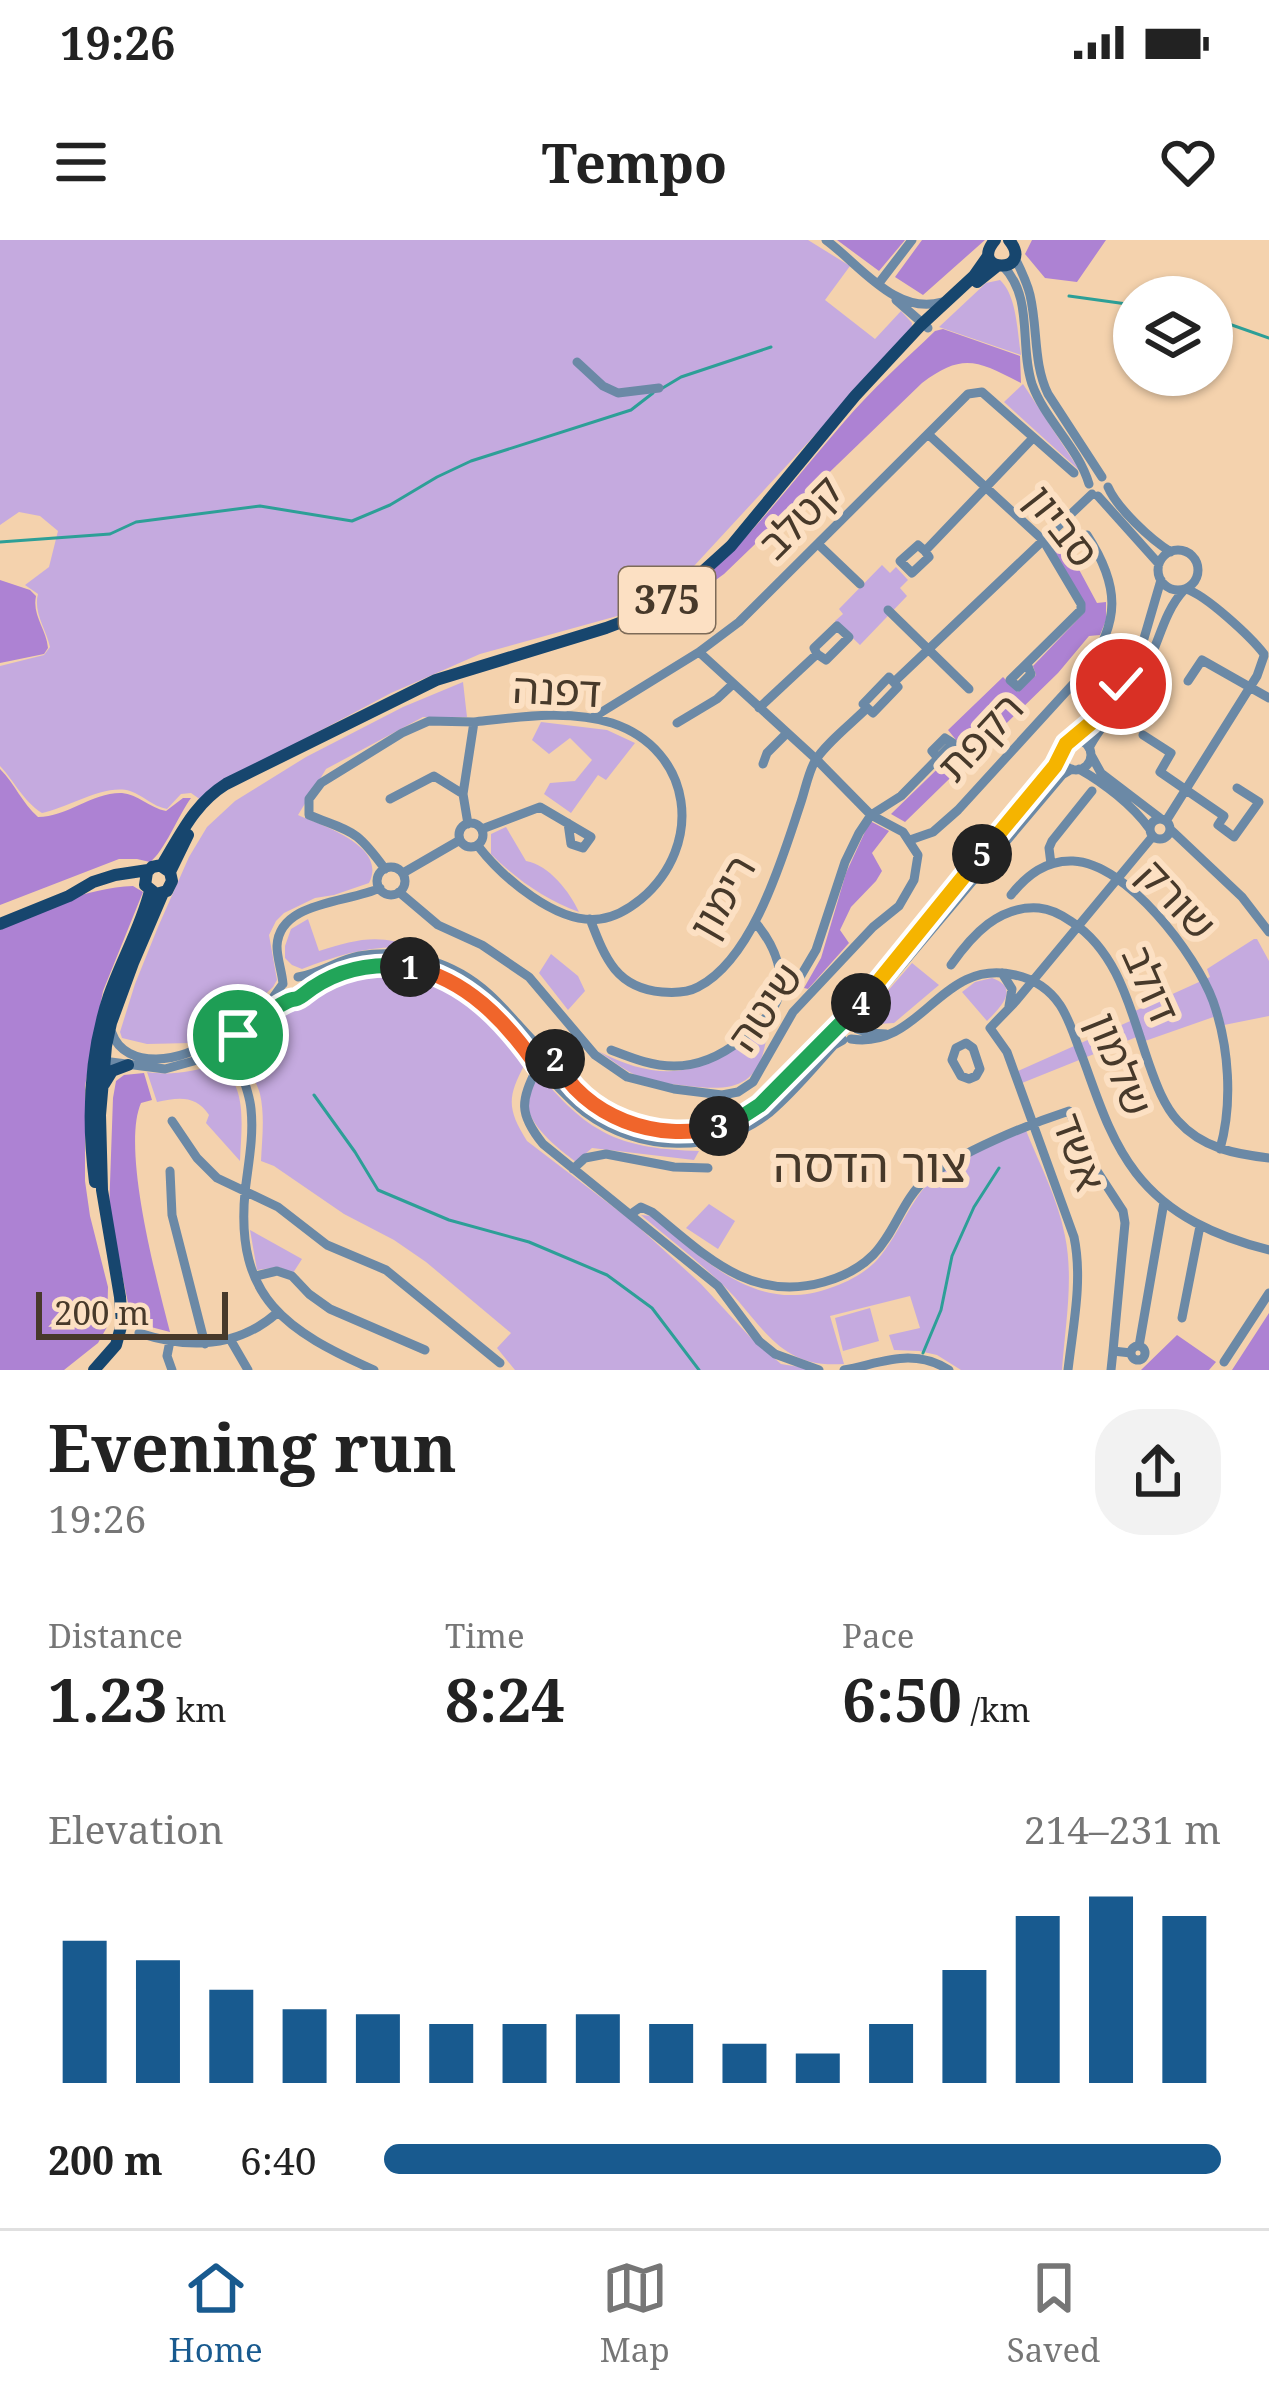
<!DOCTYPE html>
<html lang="en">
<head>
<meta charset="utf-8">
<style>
  body { margin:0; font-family:"Noto Serif","Noto Sans Hebrew",serif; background:#f2f2f2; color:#222; height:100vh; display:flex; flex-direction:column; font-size:45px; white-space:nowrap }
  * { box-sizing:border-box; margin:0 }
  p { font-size:39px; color:#767676 }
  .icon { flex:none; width:66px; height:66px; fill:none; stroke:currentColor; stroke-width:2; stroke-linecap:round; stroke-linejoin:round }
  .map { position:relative; height:1130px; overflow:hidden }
  .sheet { display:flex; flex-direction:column; background:#fff; flex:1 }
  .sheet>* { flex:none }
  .controls { position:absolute; left:1113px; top:36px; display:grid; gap:24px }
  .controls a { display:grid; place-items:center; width:120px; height:120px; border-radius:50%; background:#fff; box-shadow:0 3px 9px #0004; font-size:60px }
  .scale { position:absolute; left:36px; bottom:30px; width:192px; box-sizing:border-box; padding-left:12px; border:6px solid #47392a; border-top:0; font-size:33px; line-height:42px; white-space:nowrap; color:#47392a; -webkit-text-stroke:9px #fce0c3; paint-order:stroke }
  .pin { position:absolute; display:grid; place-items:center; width:102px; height:102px; color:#fff; margin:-51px; border:6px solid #fff; border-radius:50%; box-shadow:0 3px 12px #0007 }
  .km { position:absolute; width:60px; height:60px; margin:-30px; border-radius:50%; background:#222; color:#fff; font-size:33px; line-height:60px; text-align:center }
  .round { display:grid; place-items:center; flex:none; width:126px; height:126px; border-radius:48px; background:#f2f2f2 }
  .head { display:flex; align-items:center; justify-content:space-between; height:204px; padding:0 48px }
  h1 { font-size:66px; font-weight:700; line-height:90px }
  .metrics { display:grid; grid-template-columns:repeat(3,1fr); gap:18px; height:204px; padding:12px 48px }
  .metrics div { display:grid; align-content:center }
  .metrics b { font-size:60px; font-weight:700 }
  .metrics small { font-size:33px; font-weight:400 }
  .metrics p { font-size:33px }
  .chart { height:336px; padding:24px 48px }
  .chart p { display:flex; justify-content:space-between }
  .chart svg { width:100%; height:216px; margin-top:12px; stroke:#185a8f; stroke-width:6 }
  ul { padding:0 48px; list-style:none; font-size:39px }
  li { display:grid; grid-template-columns:192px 144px 1fr; align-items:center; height:90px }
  li i { height:30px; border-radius:15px; background:#185a8f }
  .status { display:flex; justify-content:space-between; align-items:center; height:84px; padding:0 60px; background:#fff; direction:ltr }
  .status svg { height:33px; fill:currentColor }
  header { display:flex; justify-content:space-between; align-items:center; height:156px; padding:0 48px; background:#fff; font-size:54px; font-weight:700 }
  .menu { display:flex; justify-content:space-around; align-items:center; height:168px; border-top:3px solid #e0e0e0; background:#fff; font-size:33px; color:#767676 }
  .menu a { display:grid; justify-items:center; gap:6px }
  .menu .selected { color:#185a8f }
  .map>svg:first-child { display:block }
  .green { fill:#c5aadf }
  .forest { fill:#ad82d3 }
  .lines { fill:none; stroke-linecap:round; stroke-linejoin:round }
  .stream { stroke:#2d9f97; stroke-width:3 }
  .minor { stroke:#6b89a6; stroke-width:9 }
  .major { stroke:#17466e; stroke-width:12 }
  .split-1-casing { stroke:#fff; stroke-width:24 }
  .split-2-casing { stroke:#fff; stroke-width:24 }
  .split-3-casing { stroke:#fff; stroke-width:24 }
  .split-4-casing { stroke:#fff; stroke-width:24 }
  .split-5-casing { stroke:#fff; stroke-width:24 }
  .split-6-casing { stroke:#fff; stroke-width:24 }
  .split-1 { stroke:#22a559; stroke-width:15 }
  .split-2 { stroke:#f0652b; stroke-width:15 }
  .split-3 { stroke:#f0652b; stroke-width:15 }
  .split-4 { stroke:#22a559; stroke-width:15 }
  .split-5 { stroke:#f5b400; stroke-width:15 }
  .split-6 { stroke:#f5b400; stroke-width:15 }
  .labels { text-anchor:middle; stroke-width:12; stroke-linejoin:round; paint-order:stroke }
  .shield { fill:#fce0c3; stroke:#7d6b58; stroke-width:3 }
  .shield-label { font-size:39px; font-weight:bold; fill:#47392a }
  .street-label { font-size:42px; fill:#47392a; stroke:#fce0c3 }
  .quarter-label { font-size:48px; fill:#47392a; stroke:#fce0c3 }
</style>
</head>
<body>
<div class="status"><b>19:26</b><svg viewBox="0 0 49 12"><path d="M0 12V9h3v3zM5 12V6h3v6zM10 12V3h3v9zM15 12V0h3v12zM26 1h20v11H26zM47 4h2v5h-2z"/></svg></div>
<header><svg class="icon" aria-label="menu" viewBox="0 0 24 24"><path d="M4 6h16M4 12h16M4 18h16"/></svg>Tempo<svg class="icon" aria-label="heart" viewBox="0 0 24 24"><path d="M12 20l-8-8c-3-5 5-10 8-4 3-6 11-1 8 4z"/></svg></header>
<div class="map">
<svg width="1269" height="1130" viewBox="0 0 1269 1130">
  <rect width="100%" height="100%" fill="#f4d2ad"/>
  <path class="green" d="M0 0H808L850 26 825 60 875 99 901 71 912 83 911 91 682 339 628 373 480 414 391 453 248 529 201 560 191 553 181 554 167 569C152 566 144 556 130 551 106 543 67 568 42 573 23 561 15 542 0 526V426L44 415 50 407C46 389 33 372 38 354L25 345 49 327 58 291 40 276 19 272 0 285Z
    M1000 40C1017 56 1017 91 1021 115L939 87 986 43Z
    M1023 144 1080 231 1004 162Z
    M882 325 890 333 896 327 908 340 900 348 907 356 860 405 835 381 843 374 839 369Z
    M463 442 467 477H423L326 529 298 575C323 586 388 606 369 643L334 655 315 658 284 673 276 681 269 695 277 740 273 747 259 760 204 795 191 803 147 804 122 798 120 792 135 744 158 687 189 617 207 587 235 561 306 517 403 467Z
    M541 482 607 490 635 503 606 540 598 535 571 573 544 554 550 543 575 541 592 520 570 498 549 514 532 500Z
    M506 587 526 621C549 625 570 652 579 672 546 660 516 639 491 614V594Z
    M308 679 319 711C358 699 379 693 419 709 377 703 341 714 302 729L292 725 285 718V706L291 689Z
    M1254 699H1257L1269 721V776L1224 785 1222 774 1145 801 1139 796 1022 843 1018 831 1137 778 1135 771 1210 737 1207 729Z
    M551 714 578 736 585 751 568 770 539 733Z
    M912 723 939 745 894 783 878 784 873 779V768Z
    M395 736C462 747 483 777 525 824 507 857 507 869 527 901L633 982 701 1044 750 1097 781 1124 818 1130H515L497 1108 511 1093 426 1022 394 1000 344 974 274 926 261 921C262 899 265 876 260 854 257 842 244 822 247 809 253 787 335 745 358 740 370 737 383 737 395 736Z
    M992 738C1021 748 1000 768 987 781L962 752 975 742Z
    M754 793 766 800C758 849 730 851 688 846 672 844 655 843 640 837 625 831 612 820 598 811 659 843 703 837 754 793Z
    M217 825C249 843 241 889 240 921L206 883 209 875C196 855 179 857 157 862L147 832C173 836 191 831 217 825Z
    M541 836C589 895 623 909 699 911L694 920 592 908 576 922C551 903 504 867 541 836Z
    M1025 888C1039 923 1058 959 1065 996 1074 1040 1065 1086 1062 1130H961L937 1115 919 1111 894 1110 889 1095 920 1088 910 1056 830 1076 844 1124C777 1129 763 1083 722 1044 697 1020 668 998 641 975L651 976C704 1019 755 1075 830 1048 846 1043 865 1033 877 1020 902 992 911 953 942 931 967 913 999 902 1025 888Z
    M709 964 735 981 718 1009 686 988Z
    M250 990 302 1019 293 1033 279 1027 257 1030Z
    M870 1068 879 1101 843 1111 835 1078Z"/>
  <path class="forest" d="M837 0H905L879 31Z
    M922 0H985L923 55 895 37Z
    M1032 0H1106L1077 42 1045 38 1025 14Z
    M943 89 1020 116 1021 143C978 121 963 112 922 143L724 334 691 358 652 378C732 326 782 253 844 182 872 149 905 120 935 91Z
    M1061 296 1097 363 1106 362V380L1100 395 1089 396 1058 433 905 582 891 574 961 506 948 490 1003 437 1018 452 1036 435 1033 426 1084 373 1050 305Z
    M0 340 30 350 36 356C32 376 46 388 48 408L44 414 0 423Z
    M0 529C15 544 22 563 38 577 67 577 93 552 122 553 137 554 150 568 166 571L183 558H191C178 576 164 612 150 622L137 619H119L0 665Z
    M870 581 889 591 872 613 882 631 876 641 851 667 840 690 849 703 808 749 804 748 821 718 846 633Z
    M133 646 143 652 103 751 85 846V941L90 976 108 1047 107 1087 98 1103 64 1130H0V690C40 668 87 648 133 646Z
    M144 833 152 860 141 863C121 909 157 1041 170 1092L132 1082 109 972 113 858 116 841 124 835Z
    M1269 1073V1130H1232Z
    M1177 1095 1216 1122 1209 1130H1141Z"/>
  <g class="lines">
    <path class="stream" d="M1069 56 1134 65
      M1212 78 1269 98
      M661 149 681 137 771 107
      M0 302 110 294 136 282 260 266 352 281 390 265 437 237 471 221 631 170 653 153
      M314 855 355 912 378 950 449 980 529 1002 607 1035 652 1068 699 1130
      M923 1113 941 1070 952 1016 974 967 999 928"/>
    <path class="minor" d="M826 0C860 25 896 76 942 62
      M1015 18C1021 30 1027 42 1030 55 1038 89 1033 123 1048 154L1102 237
      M1003 26C1034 58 1019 105 1032 144 1045 180 1078 207 1089 244
      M879 43 912 0
      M896 60 928 88
      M577 122 603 146 618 153 659 148
      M929 195 1043 300 1081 364V370L1010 440 1018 447 1031 434 1027 424
      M1108 247C1117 268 1151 300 1171 312
      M1098 256 1159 324
      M818 304 860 344
      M1158 330a20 20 0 1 1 40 0a20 20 0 1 1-40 0Z
      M925 311 918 305 900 321 912 333 929 317 925 311 1033 198
      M1186 349C1206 355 1251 397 1264 414
      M888 370 969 449
      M889 437 898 447 873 473 863 464Z
      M1188 441 1202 420 1269 458
      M894 442 1092 254
      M759 468 817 414 814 408 837 386 849 397 826 420 817 414
      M592 478 699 412 739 382 968 154 982 152 1074 233
      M677 483 717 459 733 444
      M1143 495 1171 513 1160 532 1224 576 1218 585 1234 597 1259 562 1237 548
      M1073 500 1091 483 1138 419 1161 340
      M1061 515a15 15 0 1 1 30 0a15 15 0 1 1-30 0Z
      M1089 508C1102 482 1125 461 1141 436 1159 408 1161 375 1184 350
      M1091 515 1101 533 1160 578
      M763 524 767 513 787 493
      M1079 529C1104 543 1132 565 1149 588
      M390 559 434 536 463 554
      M1150 589a10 10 0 1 1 20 0a10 10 0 1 1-20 0Z
      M1166 581 1257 436 1264 416
      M459 595a12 12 0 1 1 24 0a12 12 0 1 1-24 0Z
      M468 584 463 554 474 482C518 477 569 469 612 483 693 510 705 605 641 659 630 668 616 677 600 679 557 685 502 637 478 606
      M482 589 540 567 591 597 583 608 571 604 568 583
      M1170 589 1242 657 1269 692
      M910 600 933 592 958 570 1085 431C1121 382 1120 346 1087 295
      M1051 624 1049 608 1052 601 1092 551
      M377 641a14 14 0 1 1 28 0a14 14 0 1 1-28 0Z
      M385 629C355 588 353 593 309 575V559L321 543 402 493 429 481 474 482
      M403 633 460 600
      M399 652 438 685 482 705 529 737 595 815 627 837 674 849 722 855 738 852 753 842 793 772 873 687 899 666 914 640 918 615 903 592 871 575 816 519 699 412
      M1011 655C1027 635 1046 620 1073 621 1127 623 1196 715 1213 761 1229 806 1233 863 1220 909
      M590 679C605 718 616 748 662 752 674 753 687 753 698 747 753 719 782 619 800 565 805 551 808 533 815 521 825 504 852 483 867 468
      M951 725C972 695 999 665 1039 668 1052 669 1062 675 1072 682 1120 714 1131 773 1149 824 1156 844 1164 866 1178 881 1202 908 1235 914 1269 918
      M1002 733 1012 749 1009 766
      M298 737C319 734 338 720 359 716 406 708 454 722 489 754 510 773 526 796 547 814
      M283 744C282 731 277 719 277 706 279 661 348 663 380 648
      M793 749 816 710 845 622 859 593 871 575 901 556 953 503 945 498 932 511 938 518
      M304 752C318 739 337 733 355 729 435 711 494 765 537 826
      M844 780 853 774 891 724 1055 526 1061 514
      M855 785 869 764 1062 535 1072 529
      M857 789 869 793 886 794
      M222 791 272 759 282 745
      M112 793C125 831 185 822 210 800
      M851 799C922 810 940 717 1015 735 1033 739 1049 749 1060 765 1070 780 1075 799 1082 816 1097 856 1109 898 1136 933 1169 976 1218 997 1269 1010
      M233 803C246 786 275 765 296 759
      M966 803 973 808 980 829 976 836 969 839 961 836 952 820 956 808Z
      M232 807C238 828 249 847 251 869 254 897 248 925 245 952 235 1059 287 1091 374 1130
      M611 810C632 818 651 826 674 826 699 826 722 815 741 800 752 790 767 779 774 767 790 739 774 704 755 682
      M103 821 165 829 219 814
      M556 822C593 885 682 913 746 874 780 853 808 819 836 791
      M537 828C521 861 518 873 543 904L718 1046 759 1101 775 1114 819 1130
      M544 833C558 846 570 861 585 872 639 912 715 915 769 873 793 853 813 828 834 805L843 800
      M172 881 197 918 217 938 278 967 327 1005 386 1030 500 1123
      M573 929 585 918 606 914 674 927 708 928
      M170 931 172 975 205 1104
      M631 974 641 967 652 972C705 1015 750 1063 824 1042 842 1037 859 1029 873 1015 895 993 902 960 926 939 958 913 1029 884 1069 871L1095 928 1123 971 1125 983 1113 1111 1131 1113
      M256 1036 277 1031 292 1036 309 1054 330 1069 425 1110
      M1182 1078 1200 986
      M139 1093C188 1109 237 1108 277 1073
      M230 1099 248 1130
      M170 1101 167 1116 172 1130
      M1139 1106 1164 962
      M1131 1113a7 7 0 1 1 14 0a7 7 0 1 1-14 0Z
      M1224 1122 1269 1053
      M844 1130C882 1123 912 1107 949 1130
      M1068 1130C1073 1086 1083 1040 1074 997L1007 812 990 788 1016 761 1153 596
      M1111 1130 1113 1111"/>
    <path class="major" d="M995 0C967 34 1036 34 1009 0
      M977 42 997 26
      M161 626 170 632 172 641 167 651 156 654 145 645 147 632 152 627 162 625C181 594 194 564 226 544L436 440 606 388 643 374 678 354 731 306 855 156 921 85 974 36 988 16
      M170 632 188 595
      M0 684 69 656 93 642 115 635 148 630
      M104 844 112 831 128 825
      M95 942C87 880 89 816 109 756 121 721 141 687 150 651
      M94 1130 116 1105 122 1083 120 1057 102 950 100 875 106 806 111 783 133 723 163 653"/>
  </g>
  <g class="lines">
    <defs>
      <path id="split-1" d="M238 795C254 784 269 770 286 762 297 756 292 763 303 755 334 730 370 722 410 727"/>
      <path id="split-2" d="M410 727C466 739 505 780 537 826L542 816 550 815 555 819"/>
      <path id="split-3" d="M555 819C583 877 658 904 719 886"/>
      <path id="split-4" d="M719 886 740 878 760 865 861 763"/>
      <path id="split-5" d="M861 763 982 614"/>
      <path id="split-6" d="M982 614 1055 526 1066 504 1091 483 1121 444"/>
    </defs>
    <use href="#split-1" class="split-1-casing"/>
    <use href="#split-2" class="split-2-casing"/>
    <use href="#split-3" class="split-3-casing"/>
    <use href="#split-4" class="split-4-casing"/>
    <use href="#split-5" class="split-5-casing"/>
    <use href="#split-6" class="split-6-casing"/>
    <use href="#split-1" class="split-1"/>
    <use href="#split-2" class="split-2"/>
    <use href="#split-3" class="split-3"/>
    <use href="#split-4" class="split-4"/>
    <use href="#split-5" class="split-5"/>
    <use href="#split-6" class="split-6"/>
  </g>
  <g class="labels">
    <rect class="shield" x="619" y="327" width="96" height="66" rx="9"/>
    <g class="shield-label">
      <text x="667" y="374">375</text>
    </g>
    <g class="street-label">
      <text transform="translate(800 277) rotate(-45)" y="15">קטלב</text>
      <text transform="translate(1062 286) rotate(52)" y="15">סביון</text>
      <text transform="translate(557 450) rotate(3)" y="15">דפנה</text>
      <text transform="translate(980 497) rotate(-47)" y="15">רקפת</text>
      <text transform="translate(722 657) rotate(-60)" y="15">רימון</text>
      <text transform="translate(1177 659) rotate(47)" y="15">שורק</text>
      <text transform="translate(1151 744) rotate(66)" y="15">דולב</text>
      <text transform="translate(765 767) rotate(-55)" y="15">שיטה</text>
      <text transform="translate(1120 824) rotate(68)" y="15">שלמון</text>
      <text transform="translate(1079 912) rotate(70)" y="15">אשד</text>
    </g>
    <g class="quarter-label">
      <text x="870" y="942">צור הדסה</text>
    </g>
  </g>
</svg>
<div class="controls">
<a><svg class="icon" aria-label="layers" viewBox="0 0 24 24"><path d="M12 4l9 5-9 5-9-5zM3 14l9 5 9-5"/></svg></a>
</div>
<div class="scale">200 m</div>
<div class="pin" style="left:238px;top:795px;background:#1e9e55"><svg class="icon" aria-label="arrive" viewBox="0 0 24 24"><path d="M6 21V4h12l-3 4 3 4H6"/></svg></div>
<div class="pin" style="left:1121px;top:444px;background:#d93025"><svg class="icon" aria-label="check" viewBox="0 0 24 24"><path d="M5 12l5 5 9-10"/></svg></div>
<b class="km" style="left:410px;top:727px">1</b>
<b class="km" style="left:555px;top:819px">2</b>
<b class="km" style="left:719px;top:886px">3</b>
<b class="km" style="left:861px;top:763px">4</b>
<b class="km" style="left:982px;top:614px">5</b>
</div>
<section class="sheet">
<div class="head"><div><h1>Evening run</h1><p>19:26</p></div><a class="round"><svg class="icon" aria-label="share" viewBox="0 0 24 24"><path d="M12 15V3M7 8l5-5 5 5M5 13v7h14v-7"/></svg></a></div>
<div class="metrics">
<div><p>Distance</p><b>1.23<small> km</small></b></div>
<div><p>Time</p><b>8:24</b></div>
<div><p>Pace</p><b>6:50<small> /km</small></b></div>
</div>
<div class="chart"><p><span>Elevation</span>214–231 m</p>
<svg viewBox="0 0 160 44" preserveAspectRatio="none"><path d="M5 44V15M15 44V19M25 44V25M35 44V29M45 44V30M55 44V32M65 44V32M75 44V30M85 44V32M95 44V36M105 44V38M115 44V32M125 44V21M135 44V10M145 44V6M155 44V10"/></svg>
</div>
<ul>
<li><b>200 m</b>6:40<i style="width:100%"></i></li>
</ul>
</section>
<nav class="menu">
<a class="selected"><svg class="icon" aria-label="home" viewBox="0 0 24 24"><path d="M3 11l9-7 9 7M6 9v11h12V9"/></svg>Home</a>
<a><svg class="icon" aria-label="map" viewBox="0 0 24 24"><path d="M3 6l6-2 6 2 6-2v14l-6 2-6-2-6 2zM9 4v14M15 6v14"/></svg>Map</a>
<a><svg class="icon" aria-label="saved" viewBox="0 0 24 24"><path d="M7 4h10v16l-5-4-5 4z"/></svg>Saved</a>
</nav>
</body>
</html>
